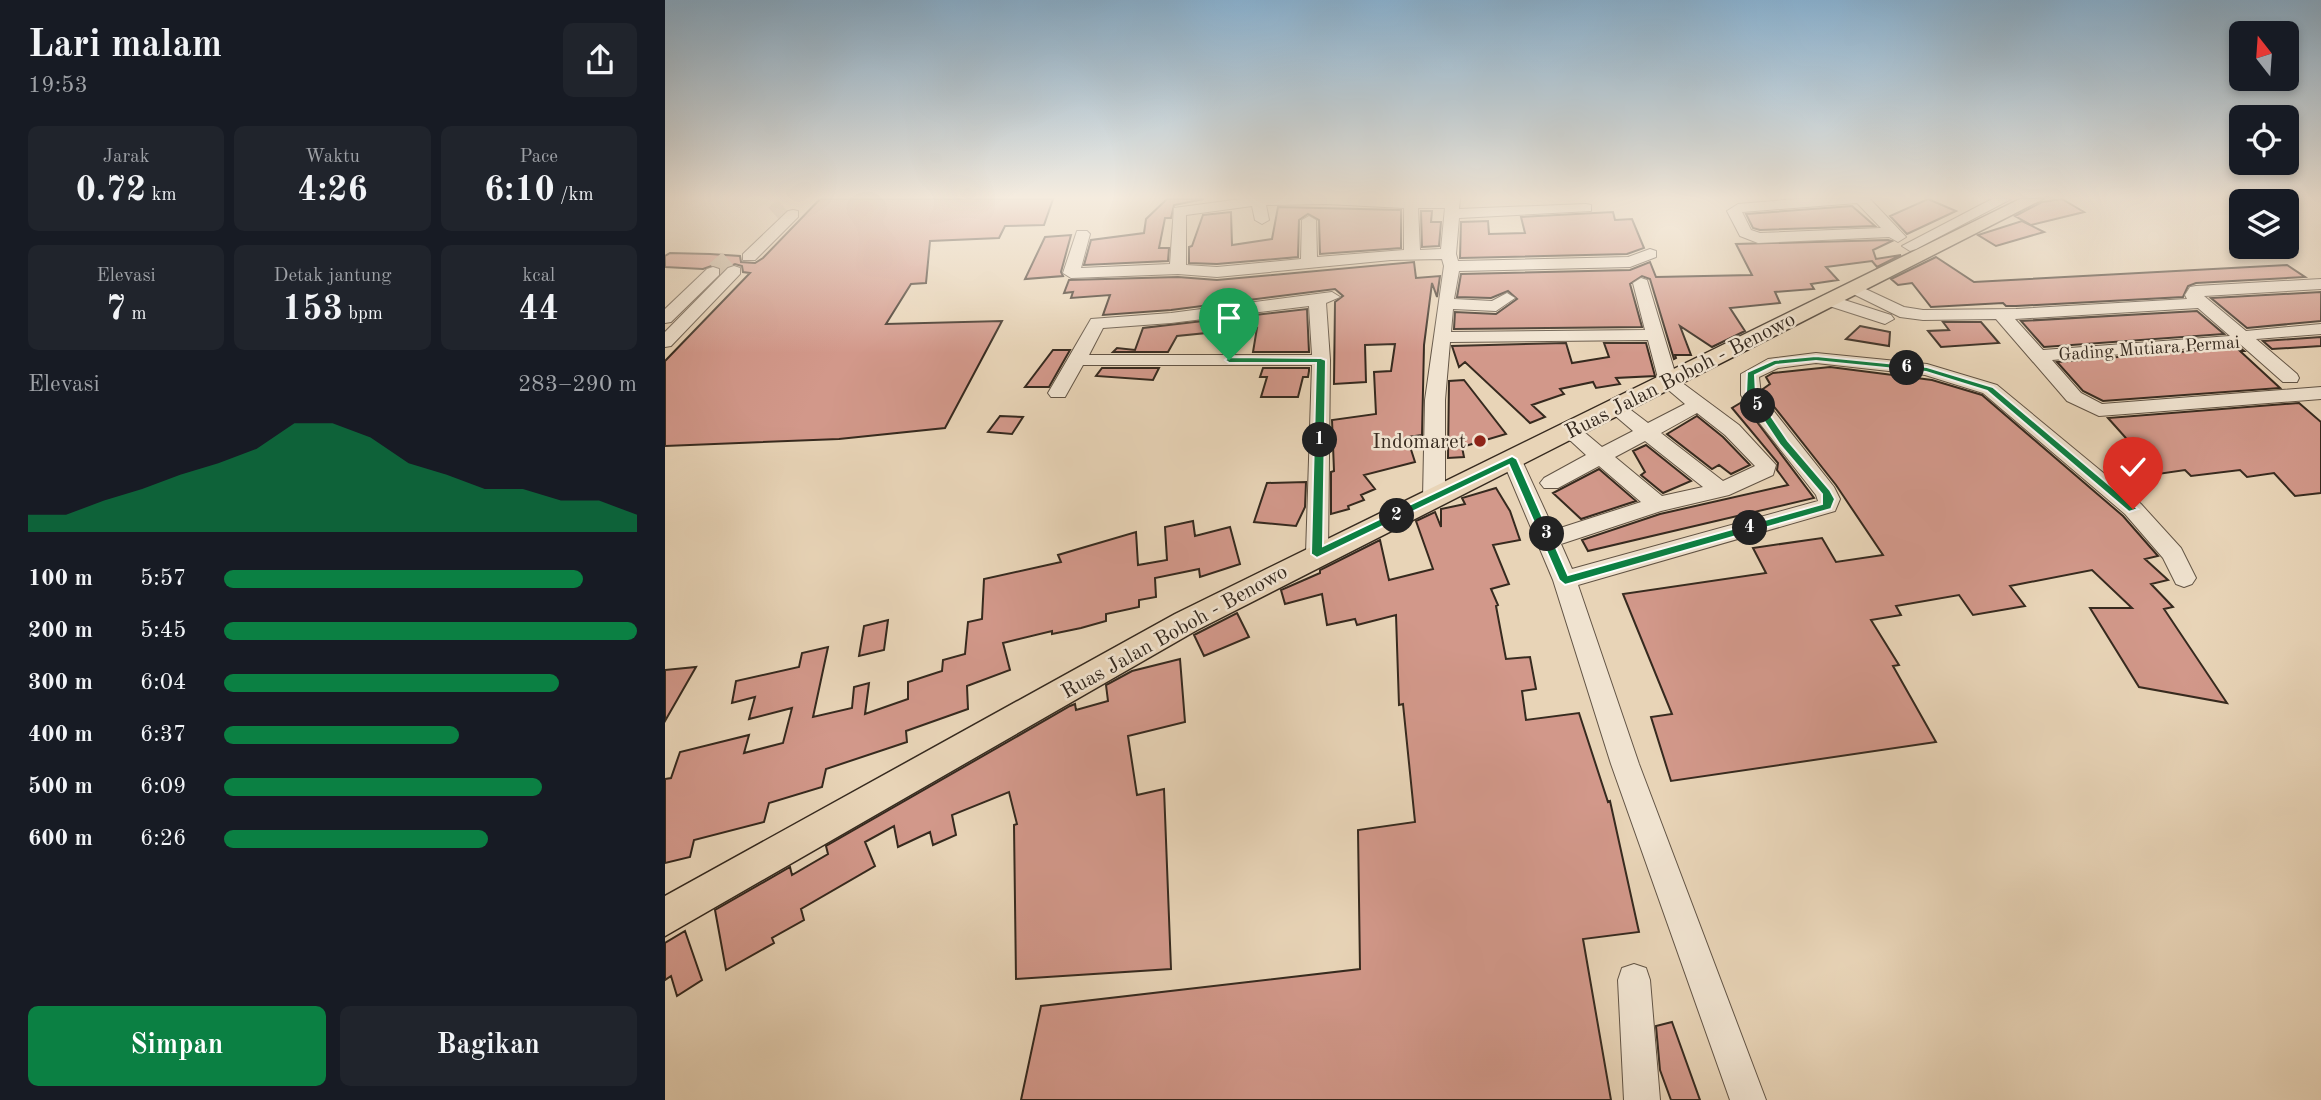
<!DOCTYPE html>
<html lang="id">
<head>
<meta charset="utf-8">
<style>
  body { margin:0; font-family:"Old Standard TT",serif; background:#20242c; color:#f1f3f6; height:100vh; display:flex; flex-direction:column; font-size:26px; white-space:nowrap }
  * { box-sizing:border-box; margin:0 }
  p { font-size:23px; color:#9ea1a6 }
  .icon { flex:none; width:38px; height:38px; fill:none; stroke:currentColor; stroke-width:2; stroke-linecap:round; stroke-linejoin:round }
  .map { position:relative; flex:1; overflow:hidden }
  .panel { display:flex; flex-direction:column; background:#171b24; width:665px }
  .panel>* { flex:none }
  .needle { width:46px; rotate:343deg }
  .controls { position:absolute; left:1564px; top:21px; display:grid; gap:14px }
  .controls a { display:grid; place-items:center; width:70px; height:70px; border-radius:10px; background:#171b24; box-shadow:0 4px 10px #0003; font-size:35px }
  .pin { position:absolute; display:grid; place-items:center; width:60px; height:60px; color:#fff; margin:-72px -30px; border-radius:50% 50% 50% 0; rotate:-45deg; box-shadow:0 0 7px #0007 }
  .pin .icon { rotate:45deg }
  .km { position:absolute; width:35px; height:35px; margin:-18px; border-radius:50%; background:#222; color:#fff; font-size:19px; line-height:35px; text-align:center }
  .round { display:grid; place-items:center; flex:none; width:74px; height:74px; border-radius:10px; background:#20242c }
  .overview { display:flex; align-items:center; justify-content:space-between; height:119px; padding:0 28px }
  h1 { font-size:38px; font-weight:700; line-height:52px }
  .figures { display:grid; grid-template-columns:repeat(3,1fr); gap:10px; height:119px; padding:7px 28px }
  .figures div { display:grid; align-content:center; border-radius:10px; background:#20242c; text-align:center }
  .figures b { font-size:35px; font-weight:700 }
  .figures small { font-size:19px; font-weight:400 }
  .figures p { font-size:19px }
  .chart { height:196px; padding:14px 28px }
  .chart p { display:flex; justify-content:space-between }
  .chart svg { width:100%; height:126px; margin-top:7px; fill:#0b8043; opacity:.7 }
  .cta { display:flex; gap:14px; margin-top:auto; padding:14px 28px }
  .cta a { flex:1; height:80px; border-radius:10px; background:#0b8043; color:#fff; font-size:28px; font-weight:700; line-height:80px; text-align:center }
  .cta a+a { background:#20242c; color:#f1f3f6 }
  ul { padding:0 28px; list-style:none; font-size:23px }
  li { display:grid; grid-template-columns:112px 84px 1fr; align-items:center; height:52px }
  li i { height:18px; border-radius:9px; background:#0b8043 }
  main { display:flex; flex:1; min-height:0 }
  .map>svg:first-child { display:block }
  .building { fill:#d2988a; stroke:#362a1f; stroke-width:2 }
  .lines { fill:none; stroke-linecap:round; stroke-linejoin:round }
  .minor-tunnel { stroke:#c4b299; stroke-width:17; stroke-dasharray:17 8; stroke-linecap:butt }
  .minor-casing { stroke:#625445; stroke-width:2 }
  .major-casing { stroke:#362a1f; stroke-width:3 }
  .minor { fill:#f0e3d0; fill-rule:evenodd }
  .major { fill:#e8d4b7; fill-rule:evenodd }
  .route { fill:#0b8043; stroke:#fff; stroke-width:2 }
  .poi-dot { fill:#8f2418; stroke:#f0e3d0; stroke-width:2.5 }
  .labels { text-anchor:middle; stroke-width:5; stroke-linejoin:round; paint-order:stroke }
  .far-street-label { font-size:18px; fill:#362a1f; stroke:#f0e3d0 }
  .street-label { font-size:21px; fill:#362a1f; stroke:#f0e3d0 }
  .poi-label { font-size:21px; fill:#362a1f; stroke:#f0e3d0; text-anchor:end }
</style>
</head>
<body>
<main>
<section class="panel">
<div class="overview"><div><h1>Lari malam</h1><p>19:53</p></div><a class="round"><svg class="icon" aria-label="share" viewBox="0 0 24 24"><path d="M12 15V3M7 8l5-5 5 5M5 13v7h14v-7"/></svg></a></div>
<div class="figures">
<div><p>Jarak</p><b>0.72<small> km</small></b></div>
<div><p>Waktu</p><b>4:26</b></div>
<div><p>Pace</p><b>6:10<small> /km</small></b></div>
</div>
<div class="figures">
<div><p>Elevasi</p><b>7<small> m</small></b></div>
<div><p>Detak jantung</p><b>153<small> bpm</small></b></div>
<div><p>kcal</p><b>44</b></div>
</div>
<div class="chart"><p><span>Elevasi</span>283–290 m</p>
<svg viewBox="0 0 160 44" preserveAspectRatio="none"><path d="M0 44V38L10 38L20 33L30 29L40 24L50 20L60 15L70 6L80 6L90 11L100 20L110 24L120 29L130 29L140 33L150 33L160 38V44z"/></svg>
</div>
<ul>
<li><b>100 m</b>5:57<i style="width:87%"></i></li>
<li><b>200 m</b>5:45<i style="width:100%"></i></li>
<li><b>300 m</b>6:04<i style="width:81%"></i></li>
<li><b>400 m</b>6:37<i style="width:57%"></i></li>
<li><b>500 m</b>6:09<i style="width:77%"></i></li>
<li><b>600 m</b>6:26<i style="width:64%"></i></li>
</ul>
<div class="cta"><a>Simpan</a><a>Bagikan</a></div>
</section>
<div class="map">
<svg width="1656" height="1100" viewBox="0 0 1656 1100">
  <rect width="100%" height="100%" fill="#e8d4b7"/>
  <filter id="stains"><feTurbulence type="fractalNoise" baseFrequency=".00286" numOctaves="4"/><feColorMatrix values="0 0 0 0 .2 0 0 0 0 .09 0 0 0 0 .02 0 0 0 .5 -.17"/></filter>
  <radialGradient id="worn" r=".72"><stop offset=".6" stop-color="#630" stop-opacity="0"/><stop offset="1" stop-color="#630" stop-opacity=".3"/></radialGradient>
  <path class="building" d="M155 199H388L379 225 340 226 334 238 265 241 261 283 246 284 221 324 337 321 280 428 174 439 0 446V361L85 273 78 272 77 266 70 264 57 270 49 265 38 269 0 267V256L5 253 45 254 75 256 76 262 90 263 98 258Z
    M502 199H539L509 205 506 218H500L494 248H504L503 261 419 265 426 240 479 233 481 219Z
    M1263 199 1291 211 1242 234 1225 216Z
    M1397 199 1419 212 1366 225 1350 216 1377 202Z
    M1187 206 1210 226 1095 230 1088 228 1081 214Z
    M613 207 736 210V248L655 254 654 220 643 214 634 220 633 257 552 264 524 263V247L527 246 538 215 566 212 567 245 607 239Z
    M756 211H767L766 222H776L774 246 757 247Z
    M948 212 950 220 967 219 979 248 962 254 795 258 796 222 823 221 824 234 860 233 856 217Z
    M1357 221 1379 232 1331 246 1313 235Z
    M406 235 396 272 398 276 360 279 380 237Z
    M1223 240 1227 241 1208 250 1211 259 1236 255 1212 267 1207 261 1161 267 1173 280 1146 284 1149 289 1110 292 1115 303 1065 308 1080 331 1047 347 1015 326 1026 355H1010L1011 358 1009 359 985 279 977 276 965 284 977 327 789 329 790 312 831 314 852 299 843 291 826 298 792 297 796 274 965 270 985 262 991 277 1087 275 1071 244Z
    M1271 257 1309 282 1622 265 1640 277 1531 283 1523 286 1518 297 1351 306H1341L1338 303 1266 307 1247 283 1233 285 1226 279Z
    M749 262 751 278 775 276 772 297 767 283 759 345 757 435 742 437 750 462 699 475 710 489 696 495 699 500 683 506 684 509 666 514V472L669 471 667 420 711 414 709 372 726 371 730 344 700 345 701 382 669 384 670 302 678 296 670 289 506 310 438 315 445 295 406 298 408 292 399 293 404 280 513 277 552 280Z
    M1656 292V321L1582 328 1546 298Z
    M642 309 644 352H588L592 328 512 336 503 352H448L452 348 470 350 478 328Z
    M1532 311 1559 334 1379 347 1356 321Z
    M1278 322H1316L1334 343 1276 347 1263 331 1284 330Z
    M1195 326 1225 332 1224 346 1181 339Z
    M1656 337V346L1607 349 1598 341Z
    M901 343 907 363 944 357 939 343H981L990 376 951 378 955 384 931 388 928 382 895 389 899 394 867 405 880 417 865 423 800 362 794 367 787 346Z
    M1574 347 1579 351H1575L1615 388 1438 401 1418 391 1392 362Z
    M388 350H405L384 387H360Z
    M1165 367 1267 380 1317 395 1458 516 1493 556 1480 559 1503 580 1486 584 1508 607 1499 609 1562 703 1474 687 1425 608H1467L1427 570 1345 586 1360 606 1308 615 1294 595 1231 606 1236 615 1206 620 1234 665 1228 666 1271 742 1006 781 986 717 1007 714 958 594 1101 573 1088 548 1157 538 1171 562 1218 555 1171 485 1099 394 1098 389 1105 384 1101 377 1108 373Z
    M437 368H494L488 380 431 376Z
    M598 368H644V371L643 377H638L633 397H596L602 377H595Z
    M799 380 841 434 797 447 799 457 783 458 784 381Z
    M1077 402 1149 498 923 551 917 540 995 514 1123 485 1112 470 1113 463 1067 408Z
    M1634 403 1656 422V493L1630 496 1609 473 1582 477 1575 470 1526 476 1520 470 1493 474 1443 418Z
    M335 416 358 417 347 434 323 432Z
    M1032 416 1058 437 1085 465 1066 474 1054 465 1047 469 1002 434Z
    M981 445 1026 481 998 493 976 475 980 472 968 451Z
    M934 469 971 501 916 519 888 493Z
    M641 482 640 507 631 526 589 522 602 483Z
    M831 488 845 511 855 540 828 545 844 584 826 589 833 605 831 606 841 659 865 657 871 689 857 691 861 720 914 713 943 802 945 801 974 932 918 939 946 1100H356L376 1006 695 969 693 830 750 822 738 704 734 705 731 615 692 625 690 619 662 625 657 594 620 604 616 590 655 573V570L715 540 724 580 768 569 751 521 770 512 776 527V509L800 504 797 498Z
    M528 521 530 536 565 527 575 564 535 577 534 569 490 578 491 597 474 600V607L441 614V621L416 628 387 634V631L338 643 345 670 302 686 303 709 241 731 242 742 161 769 157 787 104 803 99 822 29 840 25 857 0 863V779L6 778 15 752 84 735 79 753 118 743 127 708 84 719 90 697 67 703 71 681 134 667 137 653 163 647 148 717 187 708 189 687 204 683 200 714 243 699V682L277 671 278 660 300 654 303 622 317 619 319 579 396 562 393 555 471 532 473 565 502 560 500 527Z
    M572 613 584 637 539 656 529 635Z
    M223 620 219 650 194 656 199 626Z
    M515 659 520 722 463 736 472 795 499 789 506 969 351 979 349 825 352 824 344 792 287 815 291 835 268 845 265 832 233 847 229 826 200 842 210 866 136 909 139 920 107 938 109 943 61 970 50 910 125 867 127 875 163 854 161 846 405 706 410 704 411 710 443 701 441 685 467 671Z
    M31 667 0 721V670Z
    M20 931 37 980 12 996 6 976 0 980V943Z
    M1007 1022 1035 1100H1006L995 1070 991 1026Z"/>
  <g class="lines">
    <path class="minor-tunnel" d="M109 214 118 206
      M50 270 66 256"/>
    <defs>
      <path id="minor" d="M576 199H795L794 209 921 204 926 205V211L794 218 791 254 793 261 963 257 985 249 991 251V257L965 267 794 271 789 299 827 301 842 293 850 298 831 311 788 309 786 332 980 330 968 283 976 278 982 280 1012 379 1074 425 1111 465 1108 475 1064 495 996 511 896 544 907 569 1153 501 1151 495 1086 412 1076 395V374L1103 359 1151 353 1262 364 1332 385 1476 504 1516 548 1531 578 1527 584 1519 587 1511 584 1498 558 1460 514 1318 393 1260 375 1151 363 1113 368 1094 377 1096 395 1169 487 1175 499 1170 511 913 585 974 764 1101 1100H1065L946 764 888 580 837 459 840 454H854L889 530 976 502 934 466 893 488H879L875 483 879 478 921 455 895 431 898 426H912L937 447 968 431 941 408 944 404H958L983 423 1020 404 994 382 983 340 785 342 780 400V498L777 503H761L758 498 760 400 779 266 777 259 726 260 552 277 513 274 406 278 398 273 412 231H422L425 234 416 268 505 264 509 208ZM662 204 739 208V250L652 257 651 220 644 216 637 220 636 259 552 267 521 265V215L587 206 590 220 597 224 604 220 601 205ZM753 208H780L776 249 755 250ZM1032 413 1060 435 1090 466 1058 481 996 433ZM980 441 1038 487 997 496 950 457Z
        M1131 199H1205L1241 237 1233 242 1224 237 1093 243 1075 236 1062 211 1073 204ZM1192 203 1216 228 1095 233 1086 230 1077 212Z
        M1327 199H1346L1251 249 1245 251 1237 246Z
        M128 210 133 211V217L90 260H78V254L123 211Z
        M69 266 75 268V274L6 346 0 347V332L63 268Z
        M48 267 54 269V275L6 322 0 323V309L42 269Z
        M1656 279V289L1539 296 1581 331 1656 324V334L1591 339 1632 374 1634 378 1632 382H1618L1575 344 1387 360 1416 393 1437 404 1656 387V399L1434 416 1402 401 1331 319 1258 320 1235 317 1178 289 1186 284 1192 285 1239 307 1258 310 1351 309 1522 299 1520 295 1525 287 1531 286ZM1533 308 1565 336 1378 350 1350 319Z
        M667 292 675 297 661 303 665 360 663 554 660 560 652 562 644 560 641 554 647 365H418L400 397H386L383 393 426 319 506 313ZM644 306 647 355H424L438 328 506 323Z
        M1164 295 1226 315 1229 319 1220 324 1158 304 1156 300 1158 296Z
        M969 964 981 968 985 980 995 1100H959L953 980 957 968Z"/>
      <path id="major" d="M1355 199H1378L532 630 0 936V896L510 614Z"/>
    </defs>
    <use href="#minor" class="minor-casing"/>
    <use href="#major" class="major-casing"/>
    <use href="#minor" class="minor"/>
    <use href="#major" class="major"/>
  </g>
  <linearGradient id="sky" x2="0" y2="1"><stop stop-color="#89b4d5"/><stop offset="0.56" stop-color="#f5ecdf"/><stop offset="1" stop-color="#f5ecdf" stop-opacity="0"/></linearGradient>
  <rect width="1656" height="353" fill="url(#sky)"/>
  <path class="route" d="M1151 356 1262 367 1328 387 1473 509 1464 512 1322 391 1261 372 1151 361 1111 365 1090 375 1091 394 1123 441 1165 490 1170 499 1166 509 900 585 894 580 844 465 652 558 646 554 651 363H564L560 360 564 357 656 358 661 360 658 546 847 456 852 459 903 575 1157 504V494L1115 445 1081 394 1082 372 1109 360Z"/>
  <circle class="poi-dot" cx="815" cy="441" r="7"/>
  <g class="labels">
    <g class="far-street-label">
      <text transform="translate(1484 348) rotate(-4)" y="6">Gading Mutiara Permai</text>
    </g>
    <g class="street-label">
      <text transform="translate(1015 375) rotate(-27)" y="7">Ruas Jalan Boboh - Benowo</text>
      <text transform="translate(509 631) rotate(-29)" y="7">Ruas Jalan Boboh - Benowo</text>
    </g>
    <g class="poi-label">
      <text x="801" y="448">Indomaret</text>
    </g>
  </g>
  <rect width="100%" height="100%" filter="url(#stains)"/>
  <rect width="100%" height="100%" fill="url(#worn)"/>
</svg>
<div class="controls">
<a><svg class="needle" viewBox="-14 -14 28 28"><path d="M0-13l5 13h-10z" fill="#e53935"/><path d="M0 13l5-13h-10z" fill="#9ea1a6"/></svg></a>
<a><svg class="icon" aria-label="locate" viewBox="0 0 24 24"><circle cx="12" cy="12" r="6"/><path d="M12 2v4M12 18v4M2 12h4M18 12h4"/></svg></a>
<a><svg class="icon" aria-label="layers" viewBox="0 0 24 24"><path d="M12 4l9 5-9 5-9-5zM3 14l9 5 9-5"/></svg></a>
</div>
<div class="pin" style="left:564px;top:360px;background:#1e9e55"><svg class="icon" aria-label="arrive" viewBox="0 0 24 24"><path d="M6 21V4h12l-3 4 3 4H6"/></svg></div>
<div class="pin" style="left:1468px;top:509px;background:#d93025"><svg class="icon" aria-label="check" viewBox="0 0 24 24"><path d="M5 12l5 5 9-10"/></svg></div>
<b class="km" style="left:655px;top:440px">1</b>
<b class="km" style="left:732px;top:516px">2</b>
<b class="km" style="left:882px;top:534px">3</b>
<b class="km" style="left:1085px;top:528px">4</b>
<b class="km" style="left:1093px;top:406px">5</b>
<b class="km" style="left:1242px;top:368px">6</b>
</div>
</main>
</body>
</html>
